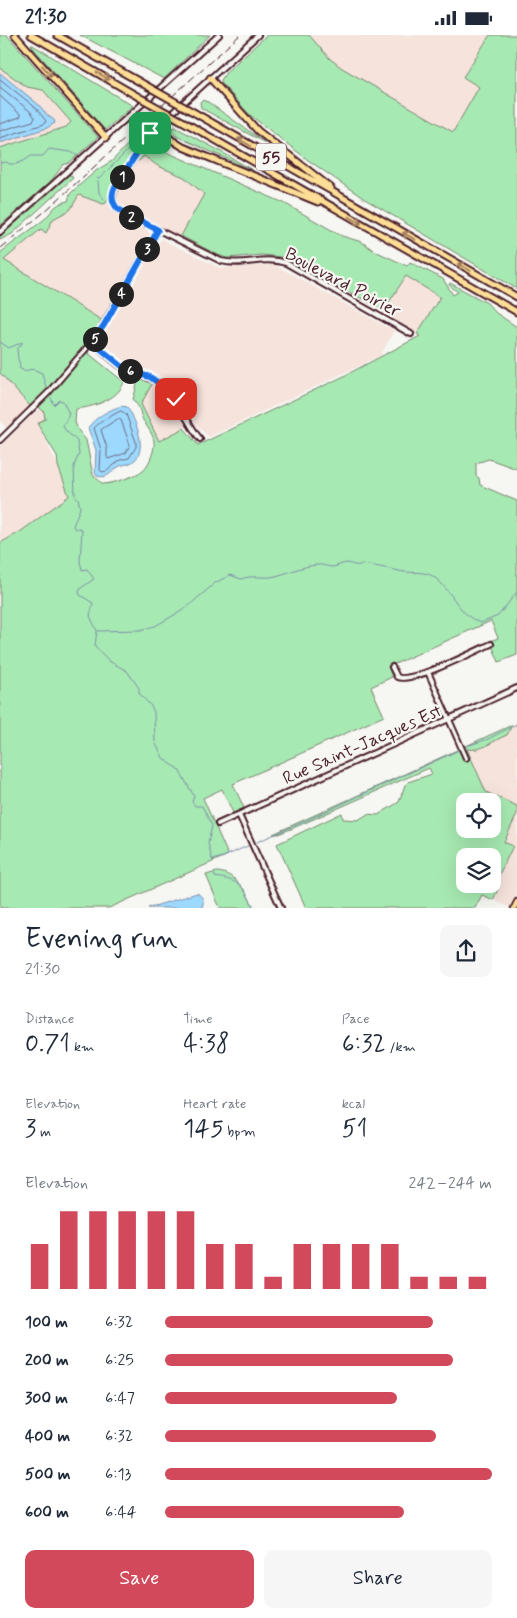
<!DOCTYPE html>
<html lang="en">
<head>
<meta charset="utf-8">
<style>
  body { margin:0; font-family:Mynerve,sans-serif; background:#f6f6f7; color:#1f2937; height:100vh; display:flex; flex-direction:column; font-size:19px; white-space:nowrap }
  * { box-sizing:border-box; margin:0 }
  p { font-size:16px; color:#747a83 }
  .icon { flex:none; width:28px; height:28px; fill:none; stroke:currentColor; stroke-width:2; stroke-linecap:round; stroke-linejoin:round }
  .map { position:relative; height:873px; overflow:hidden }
  .side { display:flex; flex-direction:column; background:#fff; flex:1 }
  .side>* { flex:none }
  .tools { position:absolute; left:456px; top:758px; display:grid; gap:10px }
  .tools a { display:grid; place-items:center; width:45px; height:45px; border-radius:10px; background:#fff; box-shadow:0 5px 20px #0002; font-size:25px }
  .pin { position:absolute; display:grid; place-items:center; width:42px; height:42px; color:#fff; margin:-21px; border-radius:10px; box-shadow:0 2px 8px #0006 }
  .km { position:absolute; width:25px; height:25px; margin:-12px; border-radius:50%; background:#222; color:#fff; font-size:14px; line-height:25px; text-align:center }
  .round { display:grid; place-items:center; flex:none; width:52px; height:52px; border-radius:10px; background:#f6f6f7 }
  .overview { display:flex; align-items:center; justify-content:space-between; height:85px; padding:0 25px }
  h1 { font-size:28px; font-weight:600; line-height:38px }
  .figures { display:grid; grid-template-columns:repeat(3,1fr); gap:8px; height:85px; padding:5px 25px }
  .figures div { display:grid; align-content:center }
  .figures b { font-size:25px; font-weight:600 }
  .figures small { font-size:14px; font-weight:400 }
  .figures p { font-size:14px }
  .chart { height:140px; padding:10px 25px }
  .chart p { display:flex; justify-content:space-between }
  .chart svg { width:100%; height:90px; margin-top:5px; stroke:#d1495b; stroke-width:6 }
  .primary-button { display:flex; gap:10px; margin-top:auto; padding:10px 25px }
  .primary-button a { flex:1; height:58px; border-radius:10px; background:#d1495b; color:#fff; font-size:20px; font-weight:600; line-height:58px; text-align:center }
  .primary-button a+a { background:#f6f6f7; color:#1f2937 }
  ul { padding:0 25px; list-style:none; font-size:16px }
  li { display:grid; grid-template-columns:80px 60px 1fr; align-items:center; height:38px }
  li i { height:12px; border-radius:6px; background:#d1495b }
  .status { display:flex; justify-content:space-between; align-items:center; height:35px; padding:0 25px; background:#fff; direction:ltr }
  .status svg { height:14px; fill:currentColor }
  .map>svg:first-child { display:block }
  .built { fill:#f5e3dc }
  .green { fill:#a7e9b2; stroke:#78846e; fill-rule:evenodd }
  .water { fill:#9dd9fe; stroke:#7c8faa }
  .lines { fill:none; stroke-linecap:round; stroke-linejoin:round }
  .shore { stroke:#6b697f; stroke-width:1 }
  .stream { stroke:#7c8faa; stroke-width:1 }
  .minor-casing { stroke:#4a1f2b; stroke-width:8 }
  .major-casing { stroke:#4a1f2b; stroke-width:8 }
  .highway-casing { stroke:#4a1f2b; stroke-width:9 }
  .minor { stroke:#f6f6f2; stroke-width:4 }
  .major { stroke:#fdde96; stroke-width:4.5 }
  .highway { stroke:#fdde96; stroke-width:5 }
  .rail { stroke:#4a1f2b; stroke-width:1; stroke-dasharray:8 4; stroke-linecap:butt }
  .highway-bridge-casing { stroke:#4a1f2b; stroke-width:9; stroke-linecap:butt }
  .highway-bridge { stroke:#fdde96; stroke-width:5 }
  .oneway { stroke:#a47e60 }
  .route-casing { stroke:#fff; stroke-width:10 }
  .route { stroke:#1a73e8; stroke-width:6 }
  .labels { text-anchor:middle; stroke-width:4.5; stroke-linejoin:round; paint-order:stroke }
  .shield { fill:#f6f6f2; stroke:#7e6067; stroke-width:1 }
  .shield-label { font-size:16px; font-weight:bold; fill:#4a1f2b }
  .street-label { font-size:18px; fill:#4a1f2b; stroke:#f6f6f2 }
</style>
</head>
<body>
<div class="status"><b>21:30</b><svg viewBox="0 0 49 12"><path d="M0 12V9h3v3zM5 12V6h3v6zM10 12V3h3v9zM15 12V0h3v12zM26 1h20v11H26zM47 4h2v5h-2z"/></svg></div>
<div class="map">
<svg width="517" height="873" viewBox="0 0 517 873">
  <rect width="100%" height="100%" fill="#f6f6f2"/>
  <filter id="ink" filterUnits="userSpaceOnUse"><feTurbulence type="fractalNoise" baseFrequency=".02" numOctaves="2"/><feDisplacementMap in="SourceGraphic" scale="10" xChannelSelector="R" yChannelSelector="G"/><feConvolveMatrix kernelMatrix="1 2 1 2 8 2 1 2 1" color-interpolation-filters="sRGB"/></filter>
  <g filter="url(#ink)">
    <path class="built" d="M309 0H490L463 42 480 52 453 97 342 33 329 23Z
      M0 33 27 52 43 55 72 87 66 92 0 113Z
      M144 121 158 131 184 142 204 159 180 203 120 172 116 166 117 156 136 125 139 126Z
      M79 160 103 169 110 167 113 175 146 193 150 199 103 286 4 225 41 194 46 198 53 184 70 175Z
      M161 204 220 233 275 230 394 296 380 321 209 402 195 389 183 363 167 345 149 335 130 330 98 305Z
      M406 241 440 262 417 299 382 279Z
      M0 338 30 371 7 394 0 386Z
      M153 348 163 356 173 366 187 391 159 406 141 369Z
      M41 372 49 383 40 393 76 469 0 507V411Z
      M517 687V771L486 757 466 711 470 715 487 712 498 703 507 700 512 690Z
      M517 779V873H510L493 865 500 851 495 848 513 811 504 807Z"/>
    <path class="green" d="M0 0H7L98 102 69 128 63 130 51 146 0 191V113L66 92 71 87 43 55 27 52 0 33Z
      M80 0H210L164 44Z
      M267 0H309L329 23 342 33 453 97 479 52 463 42 490 0H517V254L363 163 308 125 250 80 222 49 221 45 227 36Z
      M31 9 133 71 105 95 33 13Z
      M202 65 208 67 267 109 201 73 200 67Z
      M175 92 218 115 254 136 176 101 172 96V93Z
      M134 103 284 168 342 201 362 207 373 215 407 231 410 227 443 244 453 260 458 257 449 250 450 248 487 268 496 278 517 292V434L489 424 476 428V441L479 443 480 450 517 466V620L499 627 490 606 498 603 491 586 388 632 392 642 371 652 384 681 233 749 244 773 233 778 222 754 203 763 228 820 109 873H0V508L20 497 69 461 58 431 57 421 38 390 39 387 45 384 44 377 35 368 30 371 0 338V218C14 207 28 197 41 187 52 179 52 169 68 166L70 159 74 155 97 135 112 126ZM144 121 158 131 184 142 204 159 181 201 218 220 227 223 262 220 281 222 384 275 406 241 440 262 417 299 420 301 340 343 198 410 184 393 159 406 141 369 152 349 139 342 133 365C141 373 139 376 143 385 147 392 153 399 154 406 155 414 150 429 143 435 137 441 112 449 103 449L93 440 86 405 78 395 75 387 76 374C93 372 118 365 124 347L88 318 89 316 84 312 103 286 4 225 41 194 46 198 53 184 70 175 79 160 103 169 106 168 114 150 130 122 139 126Z
      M68 140H71L73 143 12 199 0 205V200Z
      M512 690 507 700C493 705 483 717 467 714L486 757 517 771V779L504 807 513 811 495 848 500 850 493 865 482 860 475 873H306L277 809 342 778 343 784 358 785 368 779 378 780 399 767 405 750 408 747 432 739 429 733 291 794 278 799H273ZM465 766H492V794H465ZM465 821H492V849H465Z
      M217 837C236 838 247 858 254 873H220L206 840Z"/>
    <path class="water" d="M0 38 39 70 47 80 54 85 55 88 47 93 0 108Z
      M121 371 127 372C136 385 149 417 132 427 128 430 122 429 118 432 110 438 107 444 97 441L95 438 96 415 88 393C95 382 109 375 121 371Z
      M197 858C202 861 205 866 202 872L199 873H148Z"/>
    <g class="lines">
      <path class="shore" d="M0 44 36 73 46 86 44 89 0 103
        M0 52 31 77 35 83 33 86 0 96
        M0 61 21 80 20 82 0 89
        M121 376 126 379 136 407V412L129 423 120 425 107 436 102 437 100 435 101 415 94 393 102 386Z
        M118 384 121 385 130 410 126 418 108 424 107 422V413L101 395Z"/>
      <path class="stream" d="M0 128 7 127 9 129H16L24 126 31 121H43L49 114 71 117 78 121
        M97 143 99 144 131 112
        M98 146 99 158 104 164
        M0 307 9 313 22 307V309L17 314 18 324 20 330 19 333 24 336 33 334 42 338 46 352
        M51 363 54 370 59 365 63 366 69 379 63 391 66 396 77 406 79 419 74 431 75 460
        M76 462 78 463 80 473 73 491 75 494 79 493 82 495 80 526 82 535 87 534 94 544 81 553 79 557 80 560 93 568 90 581 97 596 95 611 109 626 127 636 139 653V658L151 671 154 677 155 707 163 723 179 735 194 761 192 767 195 771H202L212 791 208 808 212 825 223 822 250 810
        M98 596 140 595 155 591 185 574 215 548 230 540 241 544C251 540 261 543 271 542 287 539 301 531 317 530 322 529 327 532 332 532 337 532 342 528 347 528 353 529 356 532 362 529 376 531 390 534 404 537 414 538 426 536 434 542 452 555 459 581 481 588L498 581 517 557
        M467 711 488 704 517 689
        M257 807 303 787 459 715
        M214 838 215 842C241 846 243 850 254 873"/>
      <defs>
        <path id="minor" d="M258 0 150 98 115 154C110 165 114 172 124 178L221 226C244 232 262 220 286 228L411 299
          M0 197 219 0
          M92 307C103 316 115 329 128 336 142 342 154 342 166 353 181 368 187 388 200 404
          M0 405 48 358 96 302 158 195
          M392 632 397 642C411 649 476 616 491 609
          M428 637 466 723
          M239 780 281 873
          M218 789 517 653"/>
        <path id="major" d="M514 873 517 867"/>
        <path id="highway" d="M15 0 106 103
          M31 0 137 61
          M57 0 147 51
          M210 43 258 96 331 153
          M195 78 517 262
          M184 87 517 277
          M157 91 172 105 183 112 318 167"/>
      </defs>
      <use href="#minor" class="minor-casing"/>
      <use href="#major" class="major-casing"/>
      <use href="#highway" class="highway-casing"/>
      <use href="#minor" class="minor"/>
      <use href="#major" class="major"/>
      <use href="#highway" class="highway"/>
      <path class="rail" d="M0 213 43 178 240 0"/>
      <defs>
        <path id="highway-bridge" d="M147 51 195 78
          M137 61 184 87"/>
      </defs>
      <use href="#highway-bridge" class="highway-bridge-casing"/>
      <use href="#highway-bridge" class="highway-bridge"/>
    </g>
    <defs><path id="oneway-shaft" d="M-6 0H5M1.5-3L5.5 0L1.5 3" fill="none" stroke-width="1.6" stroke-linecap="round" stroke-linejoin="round" transform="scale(1.25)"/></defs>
    <g class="oneway">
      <use href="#oneway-shaft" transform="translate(47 36) rotate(48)"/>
      <use href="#oneway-shaft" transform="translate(103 41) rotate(30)"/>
      <use href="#oneway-shaft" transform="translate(244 107) rotate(-150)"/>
      <use href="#oneway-shaft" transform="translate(355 185) rotate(30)"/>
      <use href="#oneway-shaft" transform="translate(409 201) rotate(-150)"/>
      <use href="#oneway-shaft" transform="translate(464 232) rotate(-150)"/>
    </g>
  </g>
  <g class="lines" filter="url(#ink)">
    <defs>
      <path id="route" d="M150 98 114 154C111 162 112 168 118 174L158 195 104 290 92 307 128 336 150 342 164 352 176 364"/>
    </defs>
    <use href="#route" class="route-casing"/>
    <use href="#route" class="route"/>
  </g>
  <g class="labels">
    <rect class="shield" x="256" y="108.5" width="30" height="27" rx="4"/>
    <g class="shield-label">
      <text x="271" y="128">55</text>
    </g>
    <g class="street-label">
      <text transform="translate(343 247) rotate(28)" y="6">Boulevard Poirier</text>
      <text transform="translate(362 709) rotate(-24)" y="6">Rue Saint-Jacques Est</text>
    </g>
  </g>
</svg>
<div class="tools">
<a><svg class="icon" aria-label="locate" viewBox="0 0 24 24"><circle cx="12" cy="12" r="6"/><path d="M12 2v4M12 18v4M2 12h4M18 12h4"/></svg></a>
<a><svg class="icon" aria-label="layers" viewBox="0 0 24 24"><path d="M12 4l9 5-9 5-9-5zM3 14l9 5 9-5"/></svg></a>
</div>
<div class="pin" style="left:150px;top:98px;background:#1e9e55"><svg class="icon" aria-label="arrive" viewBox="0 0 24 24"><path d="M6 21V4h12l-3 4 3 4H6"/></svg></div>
<div class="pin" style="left:176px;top:364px;background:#d93025"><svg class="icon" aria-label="check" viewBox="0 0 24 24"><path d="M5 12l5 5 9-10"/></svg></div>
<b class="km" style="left:122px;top:142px">1</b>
<b class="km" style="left:131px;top:182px">2</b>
<b class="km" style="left:147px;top:214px">3</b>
<b class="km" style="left:121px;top:259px">4</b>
<b class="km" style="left:95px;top:304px">5</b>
<b class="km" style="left:130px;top:336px">6</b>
</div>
<section class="side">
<div class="overview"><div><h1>Evening run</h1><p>21:30</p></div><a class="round"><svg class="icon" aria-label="share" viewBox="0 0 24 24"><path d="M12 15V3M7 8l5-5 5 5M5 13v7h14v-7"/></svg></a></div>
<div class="figures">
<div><p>Distance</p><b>0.71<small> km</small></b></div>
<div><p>Time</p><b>4:38</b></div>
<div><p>Pace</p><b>6:32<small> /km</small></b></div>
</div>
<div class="figures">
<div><p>Elevation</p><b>3<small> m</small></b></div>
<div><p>Heart rate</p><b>145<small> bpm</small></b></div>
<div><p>kcal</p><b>51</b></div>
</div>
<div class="chart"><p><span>Elevation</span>242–244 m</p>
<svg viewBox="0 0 160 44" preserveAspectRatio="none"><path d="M5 44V22M15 44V6M25 44V6M35 44V6M45 44V6M55 44V6M65 44V22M75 44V22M85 44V38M95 44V22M105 44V22M115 44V22M125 44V22M135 44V38M145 44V38M155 44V38"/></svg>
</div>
<ul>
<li><b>100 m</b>6:32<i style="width:82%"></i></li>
<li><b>200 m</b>6:25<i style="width:88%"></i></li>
<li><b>300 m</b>6:47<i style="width:71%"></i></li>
<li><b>400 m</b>6:32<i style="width:83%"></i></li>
<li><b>500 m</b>6:13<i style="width:100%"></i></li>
<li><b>600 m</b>6:44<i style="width:73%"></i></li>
</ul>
<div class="primary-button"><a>Save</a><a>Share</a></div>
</section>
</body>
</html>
